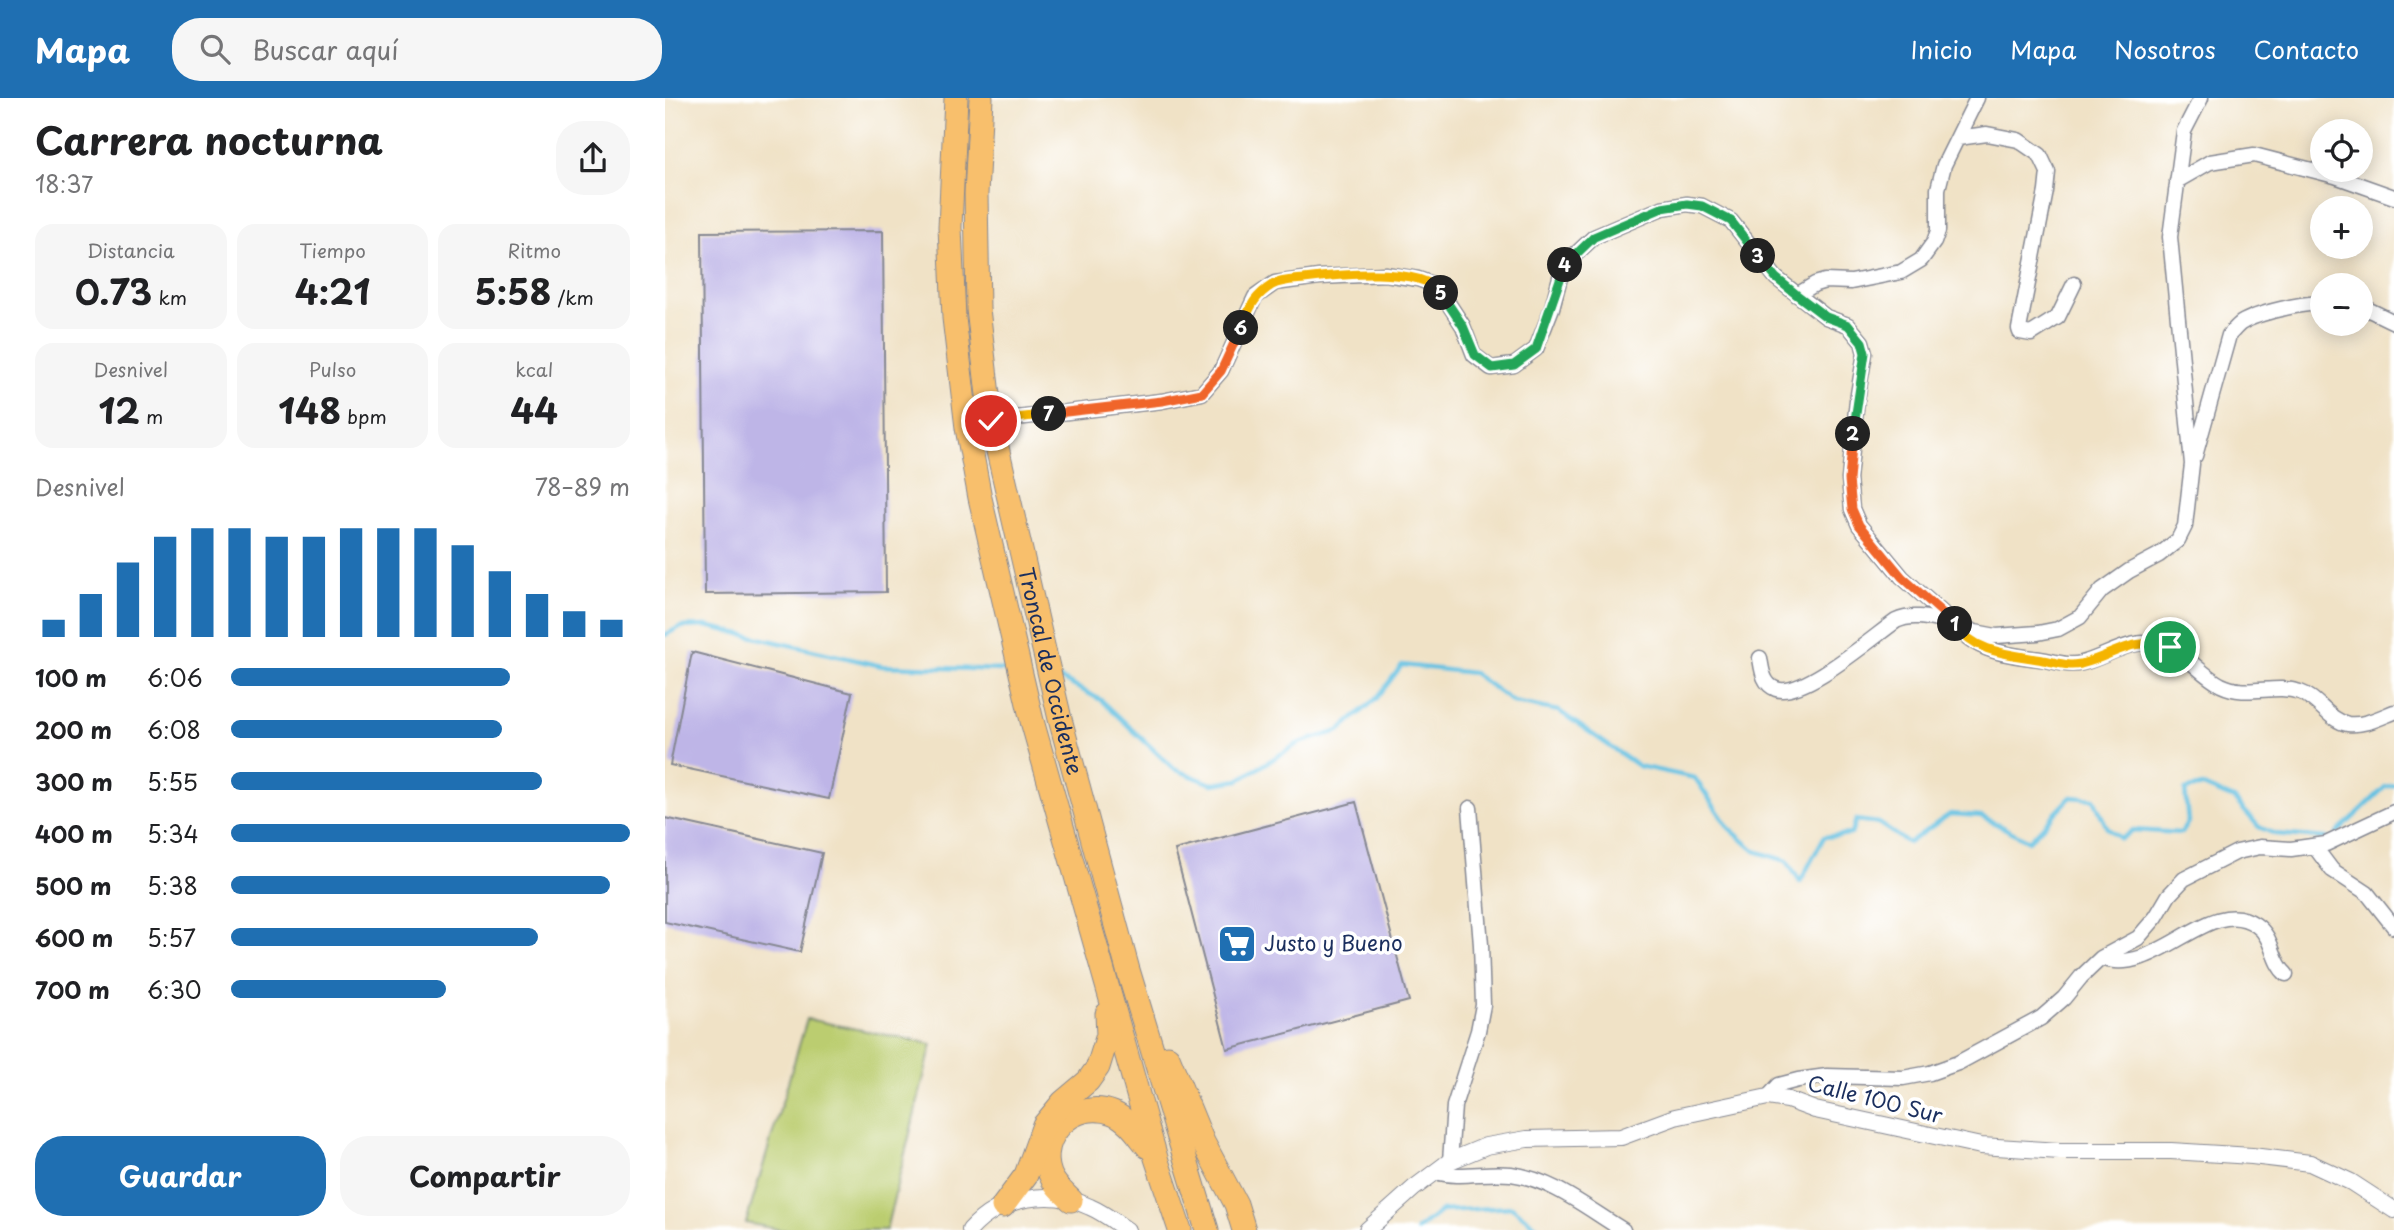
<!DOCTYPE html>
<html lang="es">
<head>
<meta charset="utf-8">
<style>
  body { margin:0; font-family:"Playpen Sans",sans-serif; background:#f6f6f6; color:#202124; height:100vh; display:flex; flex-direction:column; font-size:26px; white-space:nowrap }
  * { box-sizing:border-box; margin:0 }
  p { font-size:23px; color:#757577 }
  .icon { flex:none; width:38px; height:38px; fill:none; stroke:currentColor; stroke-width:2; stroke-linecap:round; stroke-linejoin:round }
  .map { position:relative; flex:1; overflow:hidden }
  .drawer { display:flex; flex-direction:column; background:#fff; width:665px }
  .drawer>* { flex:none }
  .buttons { position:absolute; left:1645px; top:21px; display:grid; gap:14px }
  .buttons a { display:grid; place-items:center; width:63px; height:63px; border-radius:50%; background:#fff; box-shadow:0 4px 18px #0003; font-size:35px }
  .pin { position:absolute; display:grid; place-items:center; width:60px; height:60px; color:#fff; margin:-30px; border:4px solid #fff; border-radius:50%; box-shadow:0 2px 7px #0007 }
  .km { position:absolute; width:35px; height:35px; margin:-18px; border-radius:50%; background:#222; color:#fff; font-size:19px; line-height:35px; text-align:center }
  .round { display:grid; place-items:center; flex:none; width:74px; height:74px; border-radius:28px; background:#f6f6f6 }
  .headline { display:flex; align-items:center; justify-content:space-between; height:119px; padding:0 35px }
  h1 { font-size:38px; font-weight:700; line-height:52px }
  .figures { display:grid; grid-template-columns:repeat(3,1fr); gap:10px; height:119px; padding:7px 35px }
  .figures div { display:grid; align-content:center; border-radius:18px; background:#f6f6f6; text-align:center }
  .figures b { font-size:35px; font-weight:700 }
  .figures small { font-size:19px; font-weight:400 }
  .figures p { font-size:19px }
  .chart { height:196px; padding:14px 35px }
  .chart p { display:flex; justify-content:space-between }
  .chart svg { width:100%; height:126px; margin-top:7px; stroke:#1f6fb2; stroke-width:6 }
  .action { display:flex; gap:14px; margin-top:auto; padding:14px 35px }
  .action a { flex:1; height:80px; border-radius:28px; background:#1f6fb2; color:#fff; font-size:28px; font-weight:700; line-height:80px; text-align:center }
  .action a+a { background:#f6f6f6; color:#202124 }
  ul { padding:0 35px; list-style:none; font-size:23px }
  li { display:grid; grid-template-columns:112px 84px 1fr; align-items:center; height:52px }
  li i { height:18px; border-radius:9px; background:#1f6fb2 }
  header { display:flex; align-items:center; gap:42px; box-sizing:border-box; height:98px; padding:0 35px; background:#1f6fb2; color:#fff }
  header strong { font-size:33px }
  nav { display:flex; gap:38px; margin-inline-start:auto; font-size:24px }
  .search { width:490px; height:63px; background:#f6f6f6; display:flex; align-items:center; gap:18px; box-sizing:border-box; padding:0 24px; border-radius:28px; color:#757577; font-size:26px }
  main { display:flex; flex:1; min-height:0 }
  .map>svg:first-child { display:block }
  .green { fill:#bbcd70; stroke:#6b7e67; stroke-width:2 }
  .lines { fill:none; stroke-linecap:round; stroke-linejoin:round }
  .stream { stroke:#64c1e2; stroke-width:4.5 }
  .building { fill:#beb5e7 }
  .minor-casing { stroke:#868892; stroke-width:17 }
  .tertiary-casing { stroke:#868892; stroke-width:18 }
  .trunk-casing { stroke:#868892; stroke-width:25 }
  .minor { stroke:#fff; stroke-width:14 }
  .tertiary { stroke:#fff; stroke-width:16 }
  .trunk { stroke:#f8bf6c; stroke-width:23 }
  .split-1-casing { stroke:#fff; stroke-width:14 }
  .split-2-casing { stroke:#fff; stroke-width:14 }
  .split-3-casing { stroke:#fff; stroke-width:14 }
  .split-4-casing { stroke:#fff; stroke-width:14 }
  .split-5-casing { stroke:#fff; stroke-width:14 }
  .split-6-casing { stroke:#fff; stroke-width:14 }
  .split-7-casing { stroke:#fff; stroke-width:14 }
  .split-8-casing { stroke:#fff; stroke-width:14 }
  .split-1 { stroke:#f5b400; stroke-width:9 }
  .split-2 { stroke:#f0652b; stroke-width:9 }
  .split-3 { stroke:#22a559; stroke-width:9 }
  .split-4 { stroke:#22a559; stroke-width:9 }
  .split-5 { stroke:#22a559; stroke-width:9 }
  .split-6 { stroke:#f5b400; stroke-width:9 }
  .split-7 { stroke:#f0652b; stroke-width:9 }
  .split-8 { stroke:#f5b400; stroke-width:9 }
  .labels { text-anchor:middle; stroke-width:7; stroke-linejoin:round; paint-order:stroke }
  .street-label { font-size:21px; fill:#1b2f5e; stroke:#fff }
  .poi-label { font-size:21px; fill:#1b2f5e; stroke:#fff; text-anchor:start }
</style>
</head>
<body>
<header>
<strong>Mapa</strong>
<div class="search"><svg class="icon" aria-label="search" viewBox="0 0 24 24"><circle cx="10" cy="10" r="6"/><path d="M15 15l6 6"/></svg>Buscar aquí</div>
<nav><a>Inicio</a><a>Mapa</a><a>Nosotros</a><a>Contacto</a></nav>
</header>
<main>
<section class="drawer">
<div class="headline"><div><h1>Carrera nocturna</h1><p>18:37</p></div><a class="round"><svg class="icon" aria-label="share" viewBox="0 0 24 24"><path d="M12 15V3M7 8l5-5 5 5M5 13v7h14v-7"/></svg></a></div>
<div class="figures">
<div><p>Distancia</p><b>0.73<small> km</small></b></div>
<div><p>Tiempo</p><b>4:21</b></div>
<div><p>Ritmo</p><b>5:58<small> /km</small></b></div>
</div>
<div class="figures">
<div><p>Desnivel</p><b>12<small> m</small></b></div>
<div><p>Pulso</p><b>148<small> bpm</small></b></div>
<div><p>kcal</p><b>44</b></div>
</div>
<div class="chart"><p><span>Desnivel</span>78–89 m</p>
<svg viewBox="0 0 160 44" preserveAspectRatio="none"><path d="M5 44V38M15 44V29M25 44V18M35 44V9M45 44V6M55 44V6M65 44V9M75 44V9M85 44V6M95 44V6M105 44V6M115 44V12M125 44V21M135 44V29M145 44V35M155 44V38"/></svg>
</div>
<ul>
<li><b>100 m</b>6:06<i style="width:70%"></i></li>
<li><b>200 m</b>6:08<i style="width:68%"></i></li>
<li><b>300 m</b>5:55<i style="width:78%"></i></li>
<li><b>400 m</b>5:34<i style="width:100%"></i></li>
<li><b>500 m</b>5:38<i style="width:95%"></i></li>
<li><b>600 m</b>5:57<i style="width:77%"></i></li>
<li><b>700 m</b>6:30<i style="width:54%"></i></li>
</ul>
<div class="action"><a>Guardar</a><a>Compartir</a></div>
</section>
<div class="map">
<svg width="1729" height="1132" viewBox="0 0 1729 1132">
  <rect width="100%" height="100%" fill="#fff"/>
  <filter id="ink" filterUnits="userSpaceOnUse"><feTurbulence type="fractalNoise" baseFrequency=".0143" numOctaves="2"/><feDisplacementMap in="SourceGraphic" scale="14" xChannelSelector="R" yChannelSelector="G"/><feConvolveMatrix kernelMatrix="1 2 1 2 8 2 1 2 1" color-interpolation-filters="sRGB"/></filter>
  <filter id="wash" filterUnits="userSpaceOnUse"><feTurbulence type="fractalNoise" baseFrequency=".00686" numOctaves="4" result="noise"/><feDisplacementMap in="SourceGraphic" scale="28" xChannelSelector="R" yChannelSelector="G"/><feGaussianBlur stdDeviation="1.57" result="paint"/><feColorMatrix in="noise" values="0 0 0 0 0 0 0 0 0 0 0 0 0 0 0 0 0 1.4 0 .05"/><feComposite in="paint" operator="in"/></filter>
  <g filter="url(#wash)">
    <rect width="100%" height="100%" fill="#f0e2c6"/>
    <path class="green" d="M142 921 267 946 221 1132H116L81 1125Z"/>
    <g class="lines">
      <path class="stream" d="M0 537 15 529 41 528 217 568 339 572
        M392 579 436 602 509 671 547 686 574 682 634 645 674 633 712 600 737 567 808 575 848 604 894 613 973 668 1030 680 1064 730 1090 753 1122 763 1135 784 1159 739 1186 736 1191 722 1213 725 1243 745 1285 716 1316 718 1364 743 1406 699 1429 701 1442 730 1456 741 1468 732 1516 735 1523 724 1520 692 1538 688 1569 701 1594 729 1610 736 1661 740
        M1672 735 1720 689 1729 687
        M752 1132 776 1113 847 1109 876 1132"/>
    </g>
    <g id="blocks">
      <path class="building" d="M218 133 221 494 40 496 37 134Z
        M27 554 187 595 164 701 5 667Z
        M691 704 744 903 562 951 510 752Z
        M0 720 157 755 135 854 0 824Z"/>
    </g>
  </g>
  <g filter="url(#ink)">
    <use href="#blocks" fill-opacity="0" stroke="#868892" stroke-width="2"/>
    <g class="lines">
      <defs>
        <path id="minor" d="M1293 40 1322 36 1353 42 1375 57 1383 74 1381 93 1354 231 1355 234 1366 236 1393 219 1409 186
          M1512 83 1545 64 1589 57 1670 78 1729 99
          M1132 197 1150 186 1160 183 1186 184 1236 174 1256 162 1269 144 1273 133V91L1279 67 1312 0
          M1696 208 1729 224
          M326 323 497 303 537 295 556 273 590 199 610 185 654 179 720 176 753 181 772 188 798 228 809 257 826 270 849 267 871 251 887 210 898 168 929 139 997 110 1022 106 1037 108 1066 123 1111 180 1161 219 1183 227 1197 244 1200 255 1192 302 1184 381 1187 411 1194 427 1237 479 1290 526 1310 534 1331 538 1373 535 1393 531 1415 519 1437 492 1464 473 1494 457 1513 442 1520 428 1527 366 1505 139 1519 33 1536 0
          M1530 358 1564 237C1568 233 1572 228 1576 225 1592 215 1639 204 1657 206
          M1095 560C1097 572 1098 586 1111 591 1137 601 1208 539 1231 523 1249 514 1270 522 1290 526 1310 554 1343 557 1375 561 1390 563 1402 569 1417 565 1443 558 1466 540 1494 546 1520 552 1533 575 1556 587 1583 600 1608 585 1635 594 1653 600 1664 623 1683 626 1699 628 1714 620 1729 614
          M1649 748 1667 772 1702 795 1729 829
          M1436 860 1473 840 1491 819 1504 797 1519 781 1572 754 1595 749 1626 751 1661 746 1729 714
          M1103 999 1114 987 1133 982 1162 978 1238 980 1265 975 1293 965 1376 920 1399 900 1416 879 1436 860C1492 881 1545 794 1591 827 1609 839 1606 863 1621 876
          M785 1063 789 1008 813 933 818 907 816 847 805 710
          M770 1074C796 1081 820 1073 846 1076 887 1081 923 1111 958 1132"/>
        <path id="tertiary" d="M305 1132C334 1099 386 1090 425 1109 439 1115 450 1124 462 1132
          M702 1132 749 1090 785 1063 821 1048 862 1041 956 1039 1010 1019 1103 999 1123 1002 1150 1012 1316 1048 1395 1053H1506L1587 1058 1645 1065 1686 1084 1729 1112"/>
        <g id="trunk">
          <path d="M291 0 285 129 289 220 302 330 315 400 367 623 491 1060 515 1132"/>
          <path id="s1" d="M316 0 311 96 313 211 326 323 395 621 463 872 542 1132"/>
          <path d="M503 959 538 1044 571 1106 579 1132"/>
          <path d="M406 1102C398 1094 389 1087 385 1076 371 1038 410 1000 448 1015 463 1021 473 1037 483 1049"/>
          <path d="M338 1108 361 1077 379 1027 398 1004 423 983 433 969 443 937 442 916"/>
        </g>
      </defs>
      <use href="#minor" class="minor-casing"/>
      <use href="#tertiary" class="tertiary-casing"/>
      <use href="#trunk" class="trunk-casing"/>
      <use href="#minor" class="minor"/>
      <use href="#tertiary" class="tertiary"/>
      <use href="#trunk" class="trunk"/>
    </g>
  </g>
  <g class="lines" filter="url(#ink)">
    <defs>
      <path id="split-1" d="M1290 526C1311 556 1345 556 1378 562 1391 564 1402 569 1416 566 1452 557 1464 538 1505 549"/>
      <path id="split-2" d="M1188 336 1184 382 1187 411 1194 427 1237 479 1290 526"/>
      <path id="split-3" d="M1093 158 1111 180 1132 197 1161 219 1183 227 1197 244 1200 255 1188 336"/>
      <path id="split-4" d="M900 167 929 139 997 110 1022 106 1037 108 1066 123 1093 158"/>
      <path id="split-5" d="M776 195 798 228 810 257 827 270 849 267 871 251 900 167"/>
      <path id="split-6" d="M576 230C585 210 588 199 607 187 616 182 629 182 639 181 670 177 757 167 776 195"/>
      <path id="split-7" d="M384 316 497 303 537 295 556 273 576 230"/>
      <path id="split-8" d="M326 323 384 316"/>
    </defs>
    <use href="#split-1" class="split-1-casing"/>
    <use href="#split-2" class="split-2-casing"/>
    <use href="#split-3" class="split-3-casing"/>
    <use href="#split-4" class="split-4-casing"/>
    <use href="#split-5" class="split-5-casing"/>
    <use href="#split-6" class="split-6-casing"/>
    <use href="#split-7" class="split-7-casing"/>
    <use href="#split-8" class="split-8-casing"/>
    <use href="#split-1" class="split-1"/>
    <use href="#split-2" class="split-2"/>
    <use href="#split-3" class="split-3"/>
    <use href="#split-4" class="split-4"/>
    <use href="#split-5" class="split-5"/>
    <use href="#split-6" class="split-6"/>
    <use href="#split-7" class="split-7"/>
    <use href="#split-8" class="split-8"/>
  </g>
  <defs>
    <symbol id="supermarket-square" viewBox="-11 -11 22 22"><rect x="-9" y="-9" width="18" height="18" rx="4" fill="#1f6fb2" stroke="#fff"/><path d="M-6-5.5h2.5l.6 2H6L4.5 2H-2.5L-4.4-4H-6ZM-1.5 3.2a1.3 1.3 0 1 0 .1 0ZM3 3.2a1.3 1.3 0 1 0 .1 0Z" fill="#fff"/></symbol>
  </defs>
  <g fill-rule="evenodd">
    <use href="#supermarket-square" x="550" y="824" width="44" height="44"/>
  </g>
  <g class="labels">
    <g class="street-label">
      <text dy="7" stroke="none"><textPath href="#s1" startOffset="581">Troncal de Occidente</textPath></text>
      <text transform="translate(1210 1002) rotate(14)" y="7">Calle 100 Sur</text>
    </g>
    <g class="poi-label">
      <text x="599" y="853">Justo y Bueno</text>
    </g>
  </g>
</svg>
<div class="buttons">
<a><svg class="icon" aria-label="locate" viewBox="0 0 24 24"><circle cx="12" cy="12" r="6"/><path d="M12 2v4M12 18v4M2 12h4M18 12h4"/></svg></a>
<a>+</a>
<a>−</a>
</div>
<div class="pin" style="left:1505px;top:549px;background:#1e9e55"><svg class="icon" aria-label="arrive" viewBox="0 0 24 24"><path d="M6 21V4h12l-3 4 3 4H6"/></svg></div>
<div class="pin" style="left:326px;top:323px;background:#d93025"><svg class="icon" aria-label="check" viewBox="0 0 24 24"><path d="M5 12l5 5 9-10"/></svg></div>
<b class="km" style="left:1290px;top:526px">1</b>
<b class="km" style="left:1188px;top:336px">2</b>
<b class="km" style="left:1093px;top:158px">3</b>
<b class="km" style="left:900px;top:167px">4</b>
<b class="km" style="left:776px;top:195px">5</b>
<b class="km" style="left:576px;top:230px">6</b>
<b class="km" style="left:384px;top:316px">7</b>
</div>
</main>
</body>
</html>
